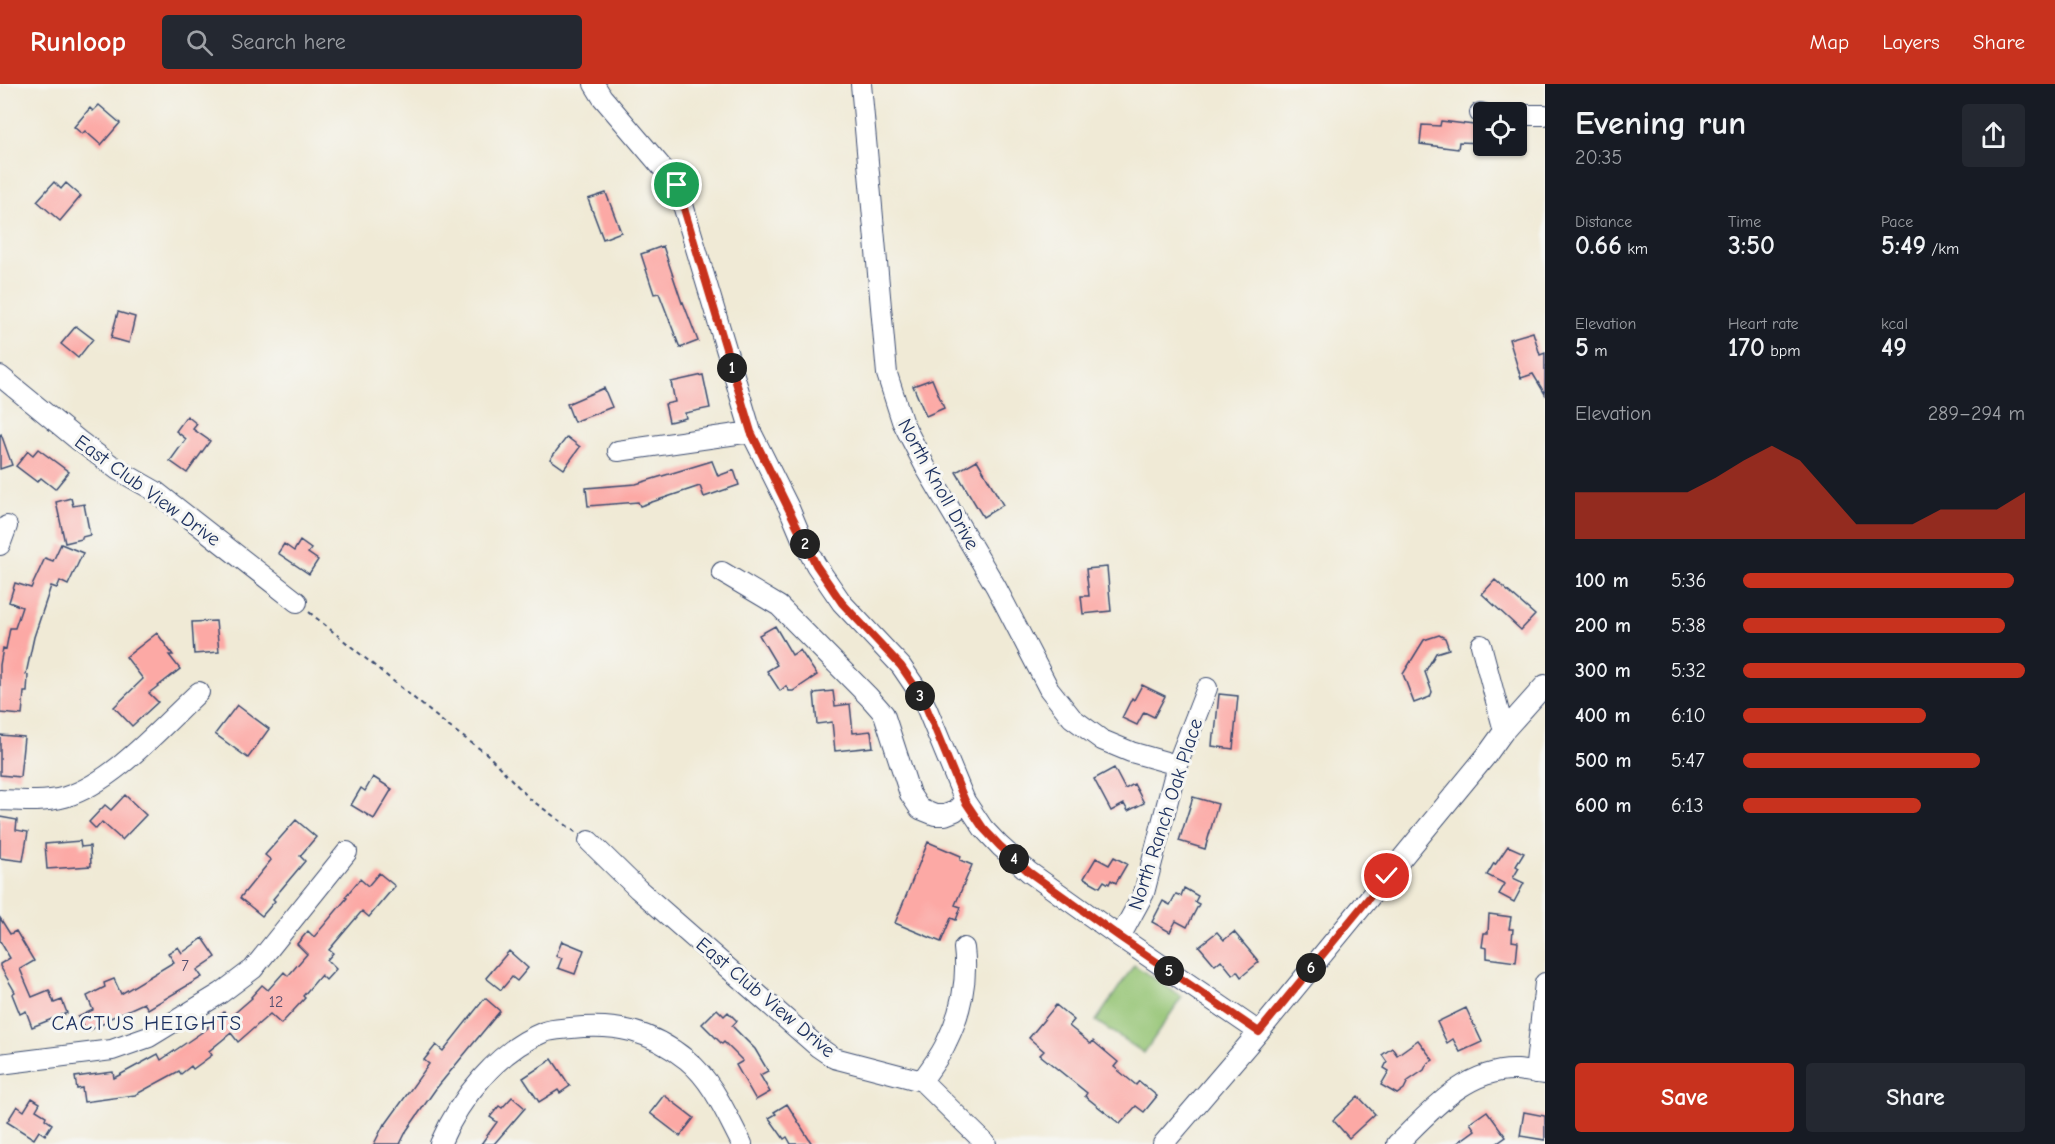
<!DOCTYPE html>
<html lang="en">
<head>
<meta charset="utf-8">
<style>
  body { margin:0; font-family:"Comic Neue",sans-serif; background:#242831; color:#f1f3f6; height:100vh; display:flex; flex-direction:column; font-size:22px; white-space:nowrap }
  * { box-sizing:border-box; margin:0 }
  p { font-size:20px; color:#9ea1a6 }
  .icon { flex:none; width:33px; height:33px; fill:none; stroke:currentColor; stroke-width:2; stroke-linecap:round; stroke-linejoin:round }
  .map { position:relative; flex:1; overflow:hidden }
  .details { display:flex; flex-direction:column; background:#171b24; width:510px }
  .details>* { flex:none }
  .controls { position:absolute; left:1473px; top:18px; display:grid; gap:12px }
  .controls a { display:grid; place-items:center; width:54px; height:54px; border-radius:6px; background:#171b24; box-shadow:0 2px 4px #0004; font-size:30px }
  .pin { position:absolute; display:grid; place-items:center; width:51px; height:51px; color:#fff; margin:-26px; border:3px solid #fff; border-radius:50%; box-shadow:0 2px 6px #0007 }
  .km { position:absolute; width:30px; height:30px; margin:-15px; border-radius:50%; background:#222; color:#fff; font-size:16px; line-height:30px; text-align:center }
  .round { display:grid; place-items:center; flex:none; width:63px; height:63px; border-radius:6px; background:#242831 }
  .summary { display:flex; align-items:center; justify-content:space-between; height:102px; padding:0 30px }
  h1 { font-size:33px; font-weight:700; line-height:45px }
  .stats { display:grid; grid-template-columns:repeat(3,1fr); gap:9px; height:102px; padding:6px 30px }
  .stats div { display:grid; align-content:center }
  .stats b { font-size:26px; font-weight:700 }
  .stats small { font-size:16px; font-weight:400 }
  .stats p { font-size:16px }
  .chart { height:168px; padding:12px 30px }
  .chart p { display:flex; justify-content:space-between }
  .chart svg { width:100%; height:108px; margin-top:6px; fill:#c8321e; opacity:.7 }
  .button { display:flex; gap:12px; margin-top:auto; padding:12px 30px }
  .button a { flex:1; height:69px; border-radius:6px; background:#c8321e; color:#fff; font-size:24px; font-weight:700; line-height:69px; text-align:center }
  .button a+a { background:#242831; color:#f1f3f6 }
  ul { padding:0 30px; list-style:none; font-size:20px }
  li { display:grid; grid-template-columns:96px 72px 1fr; align-items:center; height:45px }
  li i { height:15px; border-radius:8px; background:#c8321e }
  header { display:flex; align-items:center; gap:36px; box-sizing:border-box; height:84px; padding:0 30px; background:#c8321e; color:#fff }
  header strong { font-size:28px }
  nav { display:flex; gap:33px; margin-inline-start:auto; font-size:21px }
  .search { width:420px; height:54px; background:#242831; display:flex; align-items:center; gap:15px; box-sizing:border-box; padding:0 21px; border-radius:6px; color:#9ea1a6; font-size:22px }
  main { display:flex; flex:1; min-height:0 }
  .map>svg:first-child { display:block }
  .green { fill:#95c474; stroke:#587a69; stroke-width:1.5 }
  .building { fill:#fca9a5 }
  .lines { fill:none; stroke-linecap:round; stroke-linejoin:round }
  .minor-casing { stroke:#3b4b70; stroke-width:22 }
  .path { stroke:#3b4b70; stroke-width:2; stroke-dasharray:4.5 4.5; stroke-linecap:butt }
  .minor { stroke:#fff; stroke-width:20 }
  .route-casing { stroke:#fff; stroke-width:12 }
  .route { stroke:#c8321e; stroke-width:8 }
  .labels { text-anchor:middle; stroke-width:6; stroke-linejoin:round; paint-order:stroke }
  .number-label { font-size:16px; fill:#534e70 }
  .street-label { font-size:20px; fill:#1b2f5e; stroke:#f6f6f2 }
  .neighbourhood-label { font-size:21px; letter-spacing:1.5px; fill:#1b2f5e; stroke:#f6f6f2 }
</style>
</head>
<body>
<header>
<strong>Runloop</strong>
<div class="search"><svg class="icon" aria-label="search" viewBox="0 0 24 24"><circle cx="10" cy="10" r="6"/><path d="M15 15l6 6"/></svg>Search here</div>
<nav><a>Map</a><a>Layers</a><a>Share</a></nav>
</header>
<main>
<div class="map">
<svg width="1545" height="1060" viewBox="0 0 1545 1060">
  <rect width="100%" height="100%" fill="#f6f6f2"/>
  <filter id="ink" filterUnits="userSpaceOnUse"><feTurbulence type="fractalNoise" baseFrequency=".0167" numOctaves="2"/><feDisplacementMap in="SourceGraphic" scale="12" xChannelSelector="R" yChannelSelector="G"/><feConvolveMatrix kernelMatrix="1 2 1 2 8 2 1 2 1" color-interpolation-filters="sRGB"/></filter>
  <filter id="wash" filterUnits="userSpaceOnUse"><feTurbulence type="fractalNoise" baseFrequency=".008" numOctaves="4" result="noise"/><feDisplacementMap in="SourceGraphic" scale="24" xChannelSelector="R" yChannelSelector="G"/><feGaussianBlur stdDeviation="1.35" result="paint"/><feColorMatrix in="noise" values="0 0 0 0 0 0 0 0 0 0 0 0 0 0 0 0 0 1.4 0 .05"/><feComposite in="paint" operator="in"/></filter>
  <g filter="url(#wash)">
    <rect width="100%" height="100%" fill="#f0ead6"/>
    <path class="green" d="M1134 881 1182 913 1144 969 1096 937Z"/>
    <g id="blocks">
      <path class="building" d="M99 21 120 39 101 61 85 47 82 50 74 43 90 24 93 27Z
        M1441 37 1482 42 1481 59 1459 58 1458 65 1420 60 1422 41 1440 42Z
        M54 98 61 105 66 99 81 112 60 137 37 117Z
        M606 109 621 148 603 155 588 115Z
        M663 162 682 219 683 218 698 257 680 264 659 209 654 210 641 170Z
        M118 228 135 233 129 259 111 254Z
        M76 242 93 255 78 274 61 260Z
        M1533 248 1540 271 1545 269V310L1533 290 1521 294 1509 255Z
        M703 291 710 324 685 329 686 334 669 338 665 320 675 318 671 298Z
        M932 295 944 324 926 332 913 302Z
        M604 304 612 323 574 338 567 320Z
        M187 332 197 340 193 345 210 357 187 389 170 377 186 355 176 347Z
        M1 350 12 381 0 385V351Z
        M567 353 580 363 564 385 550 375Z
        M38 365 69 388 55 405 41 394 37 398 16 382 28 367 33 371Z
        M977 376 1003 421 983 433 956 388Z
        M712 377 718 392 734 386 739 401 704 413 700 402 640 422 638 418 588 422 586 404 636 400Z
        M71 414 73 422 84 420 90 451 82 453V455L65 459 56 418Z
        M300 457 311 465 308 469 318 476 309 490 278 469 284 460 294 467Z
        M61 460 83 469 68 501 60 497 57 504 51 502 34 553 26 590 28 591 27 608H24L22 631 0 629V581L3 564 6 565 10 544H15L22 523 9 518 15 499 31 504 45 474 53 477Z
        M1107 483 1111 527 1083 530 1081 512H1089L1086 485Z
        M1495 496 1535 531 1521 546 1482 510Z
        M216 537 219 568 194 570 192 538Z
        M775 542 792 571 800 566 817 591 793 607H789L786 602 780 607 767 587 777 581 759 551Z
        M157 549 173 571H169L180 585 149 609 158 618 132 642 114 623 143 595 126 573Z
        M1439 551 1445 554 1449 565 1436 569 1425 588 1432 608 1430 613 1414 619 1403 590 1424 556Z
        M1142 601 1165 612 1154 633 1144 628 1137 641 1122 634 1132 614 1134 616Z
        M833 607 835 622 850 620 853 649 871 647 873 663 835 667 832 638 817 640 814 609Z
        M1219 610 1238 612 1233 665 1212 662 1213 650H1215Z
        M237 621 269 645 248 674 215 650Z
        M0 651 24 653 20 693 0 691Z
        M1114 684 1125 705 1134 700 1144 719 1128 727 1124 720 1111 727 1094 695Z
        M373 693 392 705 374 735 351 721 361 704 365 707Z
        M125 711 146 731 122 756 102 738 96 745 89 738 105 721 111 726Z
        M1193 713 1218 720 1205 765 1179 757Z
        M0 733 17 736 16 746 28 748 23 777 0 774Z
        M296 736 316 753 300 772 305 777 273 815 275 817 262 832 240 814 271 776 265 771Z
        M80 757 81 763 90 762 91 782 47 785 45 760Z
        M928 758 961 772 960 776 972 781 955 821 961 823 956 836 951 834 941 858 895 839Z
        M1508 762 1524 769 1516 782 1519 784 1513 794 1524 799 1514 818 1499 810 1505 800 1487 791 1494 779 1495 781Z
        M1114 773 1127 780 1116 799 1111 796 1109 800 1104 797 1100 803 1084 794 1096 774 1109 781Z
        M379 789 395 802 369 833 362 827 329 866 333 869 327 876 336 885 326 896 321 891 303 912 305 914 281 940 270 930 238 958 231 949 209 967 212 971 193 985 191 982 181 990 179 987 135 1011 84 1018 82 1004 77 1005 75 993 113 988 114 994 158 970 161 976 208 944 207 943 224 928 229 934 252 914 251 913 262 901 268 906 284 888 288 892 307 870 297 860 308 847 314 853 347 814 345 813 360 795 368 802Z
        M1184 804 1198 812 1195 818 1199 820 1187 843 1176 837 1170 848 1152 838 1163 817 1170 821 1176 810 1181 812Z
        M1489 830 1511 833 1509 845H1513L1512 857 1518 858 1516 878 1487 874V864L1482 863 1484 849H1488Z
        M0 834 10 850 16 847 34 877 20 885 32 913 49 906 54 919 62 916 67 929 32 943 26 927 20 930 12 910 15 908 0 882V880L10 874 0 857Z
        M1217 848 1224 856 1234 848 1259 878 1241 893 1237 887 1233 891 1221 876 1215 881 1199 862Z
        M203 854 216 873 197 886 202 893 148 925 144 919 106 936 107 938 86 948 78 933 93 926 87 912 105 903 104 899 114 895 121 910 174 878 168 869 178 863 182 869Z
        M562 857 584 866 575 890 558 884 562 874 556 872Z
        M509 867 528 884 517 897 512 893 501 906 486 894Z
        M485 914 500 927 435 1006 407 1046 400 1060H374L384 1040 385 1041 429 980 424 976 436 961 443 967Z
        M1056 921 1074 936 1069 942 1091 960 1093 957 1118 978 1114 983 1136 1001 1139 997 1157 1012 1144 1028 1136 1022 1120 1040 1085 1012 1087 1009 1040 971 1044 967 1029 954Z
        M1466 924 1482 958 1460 968 1453 955 1447 959 1437 938Z
        M717 925 724 932 728 928 737 937 732 942 755 965 768 987 760 991 770 1008 756 1016 736 981 743 977 724 958 722 960 702 940Z
        M1418 956 1433 976 1427 980 1424 986 1408 997 1404 1005 1397 1010 1381 1001 1389 987 1384 984 1387 978 1382 971 1392 964 1397 971Z
        M552 975 570 1002 560 1009 558 1006 539 1018 523 994Z
        M664 1011 694 1034 680 1052 650 1029Z
        M1358 1012 1375 1030 1349 1054 1333 1036Z
        M512 1013 525 1024 494 1060H481L497 1038 490 1033 499 1022 502 1024Z
        M32 1014 40 1019 36 1026 46 1032 45 1035 52 1040 45 1051 39 1047 34 1055 7 1038 17 1022 24 1027Z
        M787 1020 812 1060H791L787 1053 784 1055 769 1034 776 1030 774 1028Z
        M1487 1027 1506 1053 1496 1060H1456L1475 1046 1470 1039Z
        M1524 1028 1545 1032V1056L1520 1052Z"/>
    </g>
  </g>
  <g filter="url(#ink)">
    <use href="#blocks" fill-opacity="0" stroke="#3b4b70" stroke-width="1.5"/>
    <g class="lines">
      <defs>
        <path id="minor" d="M594 0 602 13 677 101 751 348 789 424 802 455 816 481 842 519 901 582 918 607 927 625 965 717 983 744 1000 762 1029 788 1120 853 1259 948
          M861 0 887 290 902 337 927 386 996 503 1049 605 1072 634 1102 656 1131 668 1177 681
          M1480 29 1484 30
          M1516 31H1545
          M0 292 78 356 118 386 155 407 297 518
          M618 367 751 348
          M0 461 7 442
          M722 488 779 522 869 613 884 630 910 710 920 725 935 731H945L955 727 965 717
          M1481 561 1504 647
          M0 716C21 717 44 719 65 713 114 698 161 643 199 608
          M589 757 638 805 818 963 834 974 922 997 986 1060
          M1120 853 1144 809 1177 681 1207 604
          M0 980 112 966 149 953 221 909 253 885 347 768
          M1535 989 1545 899
          M922 997C930 984 941 972 947 957 961 929 968 895 964 864
          M440 1060C460 1014 497 967 544 948 552 945 563 945 571 944 616 939 651 947 687 976 713 997 727 1032 742 1060
          M1163 1060 1259 948 1486 672 1504 647 1545 601
          M1397 1060C1430 1028 1466 984 1517 986 1526 987 1536 989 1545 990"/>
      </defs>
      <use href="#minor" class="minor-casing"/>
      <path class="path" d="M309 528 448 642 487 670 530 715 577 749"/>
      <use href="#minor" class="minor"/>
    </g>
  </g>
  <g class="lines" filter="url(#ink)">
    <defs>
      <path id="route" d="M677 101 751 348 816 481 842 519 901 582 918 607 927 625 965 717 983 744 1000 762 1029 788 1120 853 1259 948 1387 792"/>
    </defs>
    <use href="#route" class="route-casing"/>
    <use href="#route" class="route"/>
  </g>
  <g class="labels">
    <g class="number-label">
      <text x="185" y="887">7</text>
      <text x="276" y="923">12</text>
    </g>
    <g class="street-label">
      <text transform="translate(939 400) rotate(61)" y="7">North Knoll Drive</text>
      <text transform="translate(148 406) rotate(36)" y="7">East Club View Drive</text>
      <text transform="translate(1165 730) rotate(-72)" y="7">North Ranch Oak Place</text>
      <text transform="translate(766 913) rotate(40)" y="7">East Club View Drive</text>
    </g>
    <g class="neighbourhood-label">
      <text x="147" y="946">CACTUS HEIGHTS</text>
    </g>
  </g>
</svg>
<div class="controls">
<a><svg class="icon" aria-label="locate" viewBox="0 0 24 24"><circle cx="12" cy="12" r="6"/><path d="M12 2v4M12 18v4M2 12h4M18 12h4"/></svg></a>
</div>
<div class="pin" style="left:677px;top:101px;background:#1e9e55"><svg class="icon" aria-label="arrive" viewBox="0 0 24 24"><path d="M6 21V4h12l-3 4 3 4H6"/></svg></div>
<div class="pin" style="left:1387px;top:792px;background:#d93025"><svg class="icon" aria-label="check" viewBox="0 0 24 24"><path d="M5 12l5 5 9-10"/></svg></div>
<b class="km" style="left:732px;top:284px">1</b>
<b class="km" style="left:805px;top:460px">2</b>
<b class="km" style="left:920px;top:612px">3</b>
<b class="km" style="left:1014px;top:775px">4</b>
<b class="km" style="left:1169px;top:887px">5</b>
<b class="km" style="left:1311px;top:884px">6</b>
</div>
<section class="details">
<div class="summary"><div><h1>Evening run</h1><p>20:35</p></div><a class="round"><svg class="icon" aria-label="share" viewBox="0 0 24 24"><path d="M12 15V3M7 8l5-5 5 5M5 13v7h14v-7"/></svg></a></div>
<div class="stats">
<div><p>Distance</p><b>0.66<small> km</small></b></div>
<div><p>Time</p><b>3:50</b></div>
<div><p>Pace</p><b>5:49<small> /km</small></b></div>
</div>
<div class="stats">
<div><p>Elevation</p><b>5<small> m</small></b></div>
<div><p>Heart rate</p><b>170<small> bpm</small></b></div>
<div><p>kcal</p><b>49</b></div>
</div>
<div class="chart"><p><span>Elevation</span>289–294 m</p>
<svg viewBox="0 0 160 44" preserveAspectRatio="none"><path d="M0 44V25L10 25L20 25L30 25L40 25L50 19L60 12L70 6L80 12L90 25L100 38L110 38L120 38L130 32L140 32L150 32L160 25V44z"/></svg>
</div>
<ul>
<li><b>100 m</b>5:36<i style="width:96%"></i></li>
<li><b>200 m</b>5:38<i style="width:93%"></i></li>
<li><b>300 m</b>5:32<i style="width:100%"></i></li>
<li><b>400 m</b>6:10<i style="width:65%"></i></li>
<li><b>500 m</b>5:47<i style="width:84%"></i></li>
<li><b>600 m</b>6:13<i style="width:63%"></i></li>
</ul>
<div class="button"><a>Save</a><a>Share</a></div>
</section>
</main>
</body>
</html>
